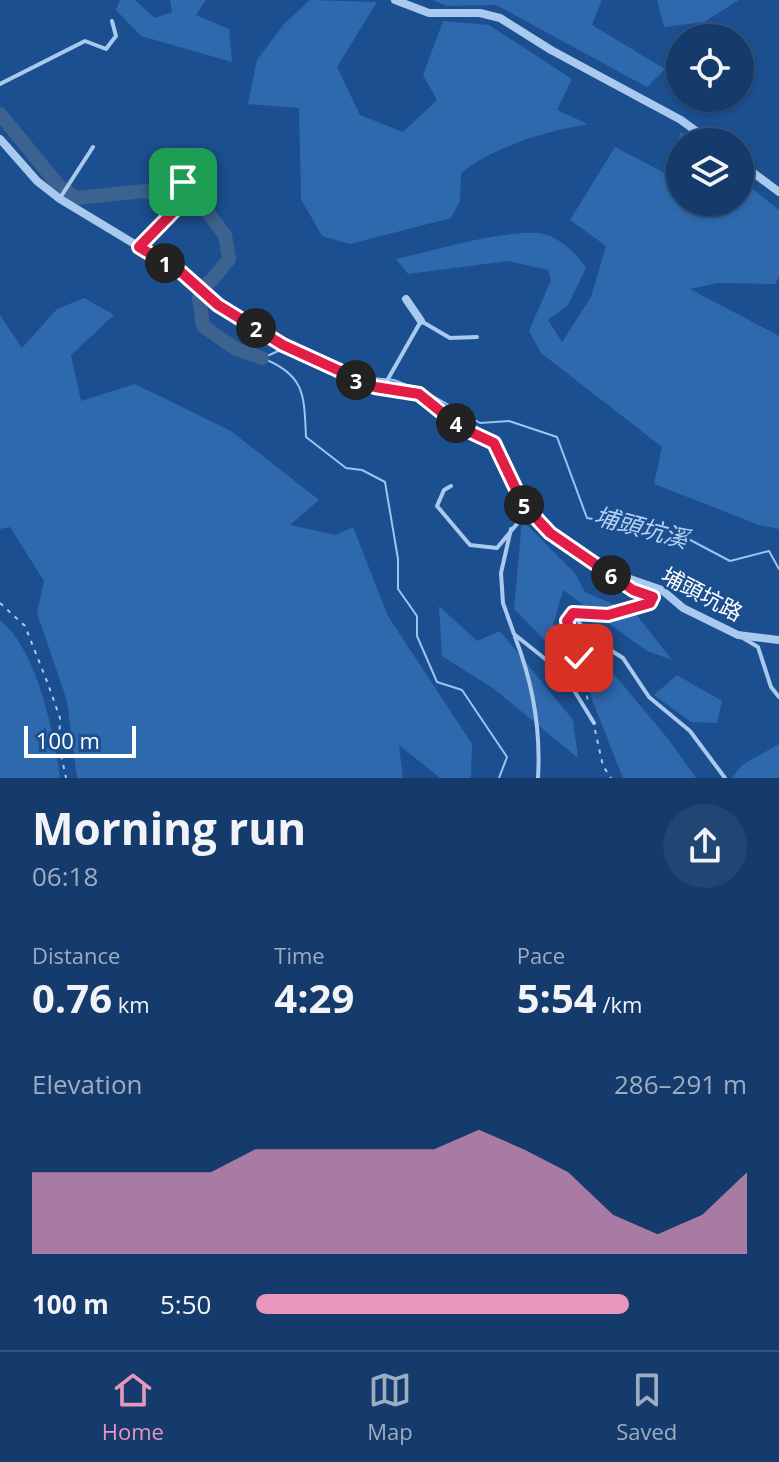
<!DOCTYPE html>
<html lang="en">
<head>
<meta charset="utf-8">
<style>
  body { margin:0; font-family:"Open Sans","Noto Sans TC",sans-serif; background:#214673; color:#f1f3f6; height:100vh; display:flex; flex-direction:column; font-size:30px; white-space:nowrap }
  * { box-sizing:border-box; margin:0 }
  p { font-size:26px; color:#9dadc1 }
  .icon { flex:none; width:44px; height:44px; fill:none; stroke:currentColor; stroke-width:2; stroke-linecap:round; stroke-linejoin:round }
  .map { position:relative; height:778px; overflow:hidden }
  .side { display:flex; flex-direction:column; background:#143b6b; flex:1 }
  .side>* { flex:none }
  .controls { position:absolute; left:666px; top:24px; display:grid; gap:16px }
  .controls a { display:grid; place-items:center; width:88px; height:88px; border-radius:50%; background:#143b6b; box-shadow:0 2px 6px #0004,0 0 0 2px #33557e; font-size:40px }
  .scale { position:absolute; left:24px; bottom:20px; width:112px; box-sizing:border-box; padding-left:8px; border:4px solid #fff; border-top:0; font-size:22px; line-height:28px; white-space:nowrap; color:#fff; -webkit-text-stroke:6px #1b4f8f; paint-order:stroke }
  .pin { position:absolute; display:grid; place-items:center; width:68px; height:68px; color:#fff; margin:-34px; border-radius:16px; box-shadow:0 4px 12px #0006 }
  .km { position:absolute; width:40px; height:40px; margin:-20px; border-radius:50%; background:#222; color:#fff; font-size:22px; line-height:40px; text-align:center }
  .round { display:grid; place-items:center; flex:none; width:84px; height:84px; border-radius:42px; background:#214673 }
  .head { display:flex; align-items:center; justify-content:space-between; height:136px; padding:0 32px }
  h1 { font-size:44px; font-weight:700; line-height:60px }
  .figures { display:grid; grid-template-columns:repeat(3,1fr); gap:12px; height:136px; padding:8px 32px }
  .figures div { display:grid; align-content:center }
  .figures b { font-size:40px; font-weight:700 }
  .figures small { font-size:22px; font-weight:400 }
  .figures p { font-size:22px }
  .chart { height:224px; padding:16px 32px }
  .chart p { display:flex; justify-content:space-between }
  .chart svg { width:100%; height:144px; margin-top:8px; fill:#e797bd; opacity:.7 }
  ul { padding:0 32px; list-style:none; font-size:26px }
  li { display:grid; grid-template-columns:128px 96px 1fr; align-items:center; height:60px }
  li i { height:20px; border-radius:10px; background:#e797bd }
  .dock { display:flex; justify-content:space-around; align-items:center; height:112px; border-top:2px solid #33557e; background:#143b6b; font-size:22px; color:#9dadc1 }
  .dock a { display:grid; justify-items:center; gap:4px }
  .dock .on { color:#e797bd }
  .map>svg:first-child { display:block }
  .green { fill:#2e69ad }
  .lines { fill:none; stroke-linecap:round; stroke-linejoin:round }
  .stream { stroke:#9cc4f0; stroke-width:2 }
  .river { stroke:#3c6290; stroke-width:14 }
  .path { stroke:#a9c9ee; stroke-width:2; stroke-dasharray:4 6; stroke-linecap:butt }
  .lane { stroke:#a9c9ee; stroke-width:4 }
  .street { stroke:#a9c9ee; stroke-width:8 }
  .route-casing { stroke:#fff; stroke-width:16 }
  .route { stroke:#e11d48; stroke-width:10 }
  .labels { text-anchor:middle; stroke-width:6; stroke-linejoin:round; paint-order:stroke }
  .street-label { font-size:22px; fill:#fff; stroke:#1b4f8f }
  .water-label { font-size:24px; font-style:italic; fill:#b5d3f5; stroke:#1b4f8f }
</style>
</head>
<body>
<div class="map">
<svg width="779" height="778" viewBox="0 0 779 778">
  <rect width="100%" height="100%" fill="#1b4f8f"/>
  <path class="green" d="M120 0H135L155 18 172 12 170 0H206L196 15 229 29 232 62 141 36 116 10Z
    M310 0 377 2 337 67 360 115 403 132 437 100 423 75 443 21 489 25 572 79 557 110 588 124C544 132 498 145 461 173L460 201 451 218 350 244 322 236 301 199 299 108 248 104 257 60 284 24Z
    M432 0H602L592 25 665 69 647 87 496 5 447 6Z
    M657 0H739L704 22 664 27Z
    M681 132 693 142H680V202H740V179L779 210V277L775 284 718 283 690 289 779 336V529L759 525 654 484 662 447 541 353 529 331 551 280 548 270 508 261 408 274 396 259C436 250 497 231 537 233 557 234 576 253 586 268L568 305 548 320 562 342 591 297 606 246 570 220 615 147 665 173Z
    M84 298 114 315 71 355 81 401 135 384 231 431 319 500 290 525 336 535 353 527 388 616 472 744 471 778H440L399 745 403 778H77L67 701 37 613 44 581 10 527 0 529V315L22 348 57 309Z
    M522 520 575 573 585 592 636 614 672 660 647 651 563 590 553 625 557 653 514 609Z
    M439 606 477 641 500 631 573 720 578 758 494 689 442 656Z
    M0 620C37 649 54 733 60 778H0Z
    M587 642 669 740 696 778H623L572 649Z
    M677 675 722 701 717 723 691 722 654 695Z
    M779 744V778H732L742 765Z"/>
  <g class="lines">
    <path class="stream" d="M262 358C306 375 304 396 306 437L346 468 362 470 385 482 398 559V589L417 616V636L437 682 462 690 507 757 499 778
      M263 358 278 351 290 353
      M322 359 334 361 360 377 394 380 428 393 480 423 509 421 557 437 587 518 677 533 730 561 769 551 779 569"/>
    <path class="river" d="M0 114 59 186 77 198 144 191 199 201 225 235 229 259 212 280 201 288
      M199 297 203 326 236 349 262 358"/>
    <path class="path" d="M0 603 25 626 48 684 60 718 59 745 66 778
      M580 611 608 615 650 603 653 597 632 588
      M569 618V632L589 704
      M595 730 603 766 611 778"/>
    <path class="lane" d="M0 84 85 41 106 49 116 36 112 21
      M60 198 93 147
      M140 245 175 210 189 173 214 176
      M384 386 421 321 450 338 477 337
      M451 486 444 490 437 506 470 545 497 548 526 513
      M511 529 501 573 503 603 514 634 564 674 594 723
      M573 613 588 636 623 658 649 697 690 731 725 778
      M515 637C533 683 541 728 538 778
      M743 638 758 647 771 687 779 697"/>
    <path class="street" d="M395 0 429 13H480L500 18 551 50 681 120 711 142
      M0 139 37 181 60 199 181 272 209 298 240 318 345 376 375 387 419 394 460 427 494 443 512 486 528 511 587 560 604 570 662 590 683 608 738 635 779 640
      M740 163 779 192
      M406 299 421 321"/>
  </g>
  <g class="lines">
    <defs>
      <path id="route" d="M183 182 175 210 139 247 181 272 218 305 283 345 375 387 419 394 460 427 494 443 523 504 550 533 633 590 653 597 650 603 608 615 573 613 567 621 579 658"/>
    </defs>
    <use href="#route" class="route-casing"/>
    <use href="#route" class="route"/>
  </g>
  <g class="labels">
    <g class="street-label">
      <text transform="translate(702 594) rotate(28)" y="8">埔頭坑路</text>
    </g>
    <g class="water-label">
      <text transform="translate(641 528) rotate(15)" y="8">埔頭坑溪</text>
    </g>
  </g>
</svg>
<div class="controls">
<a><svg class="icon" aria-label="locate" viewBox="0 0 24 24"><circle cx="12" cy="12" r="6"/><path d="M12 2v4M12 18v4M2 12h4M18 12h4"/></svg></a>
<a><svg class="icon" aria-label="layers" viewBox="0 0 24 24"><path d="M12 4l9 5-9 5-9-5zM3 14l9 5 9-5"/></svg></a>
</div>
<div class="scale">100 m</div>
<div class="pin" style="left:183px;top:182px;background:#1e9e55"><svg class="icon" aria-label="arrive" viewBox="0 0 24 24"><path d="M6 21V4h12l-3 4 3 4H6"/></svg></div>
<div class="pin" style="left:579px;top:658px;background:#d93025"><svg class="icon" aria-label="check" viewBox="0 0 24 24"><path d="M5 12l5 5 9-10"/></svg></div>
<b class="km" style="left:165px;top:263px">1</b>
<b class="km" style="left:256px;top:328px">2</b>
<b class="km" style="left:356px;top:380px">3</b>
<b class="km" style="left:456px;top:423px">4</b>
<b class="km" style="left:524px;top:505px">5</b>
<b class="km" style="left:611px;top:575px">6</b>
</div>
<section class="side">
<div class="head"><div><h1>Morning run</h1><p>06:18</p></div><a class="round"><svg class="icon" aria-label="share" viewBox="0 0 24 24"><path d="M12 15V3M7 8l5-5 5 5M5 13v7h14v-7"/></svg></a></div>
<div class="figures">
<div><p>Distance</p><b>0.76<small> km</small></b></div>
<div><p>Time</p><b>4:29</b></div>
<div><p>Pace</p><b>5:54<small> /km</small></b></div>
</div>
<div class="chart"><p><span>Elevation</span>286–291 m</p>
<svg viewBox="0 0 160 44" preserveAspectRatio="none"><path d="M0 44V19L10 19L20 19L30 19L40 19L50 12L60 12L70 12L80 12L90 12L100 6L110 12L120 19L130 32L140 38L150 32L160 19V44z"/></svg>
</div>
<ul>
<li><b>100 m</b>5:50<i style="width:76%"></i></li>
</ul>
</section>
<nav class="dock">
<a class="on"><svg class="icon" aria-label="home" viewBox="0 0 24 24"><path d="M3 11l9-7 9 7M6 9v11h12V9"/></svg>Home</a>
<a><svg class="icon" aria-label="map" viewBox="0 0 24 24"><path d="M3 6l6-2 6 2 6-2v14l-6 2-6-2-6 2zM9 4v14M15 6v14"/></svg>Map</a>
<a><svg class="icon" aria-label="saved" viewBox="0 0 24 24"><path d="M7 4h10v16l-5-4-5 4z"/></svg>Saved</a>
</nav>
</body>
</html>
